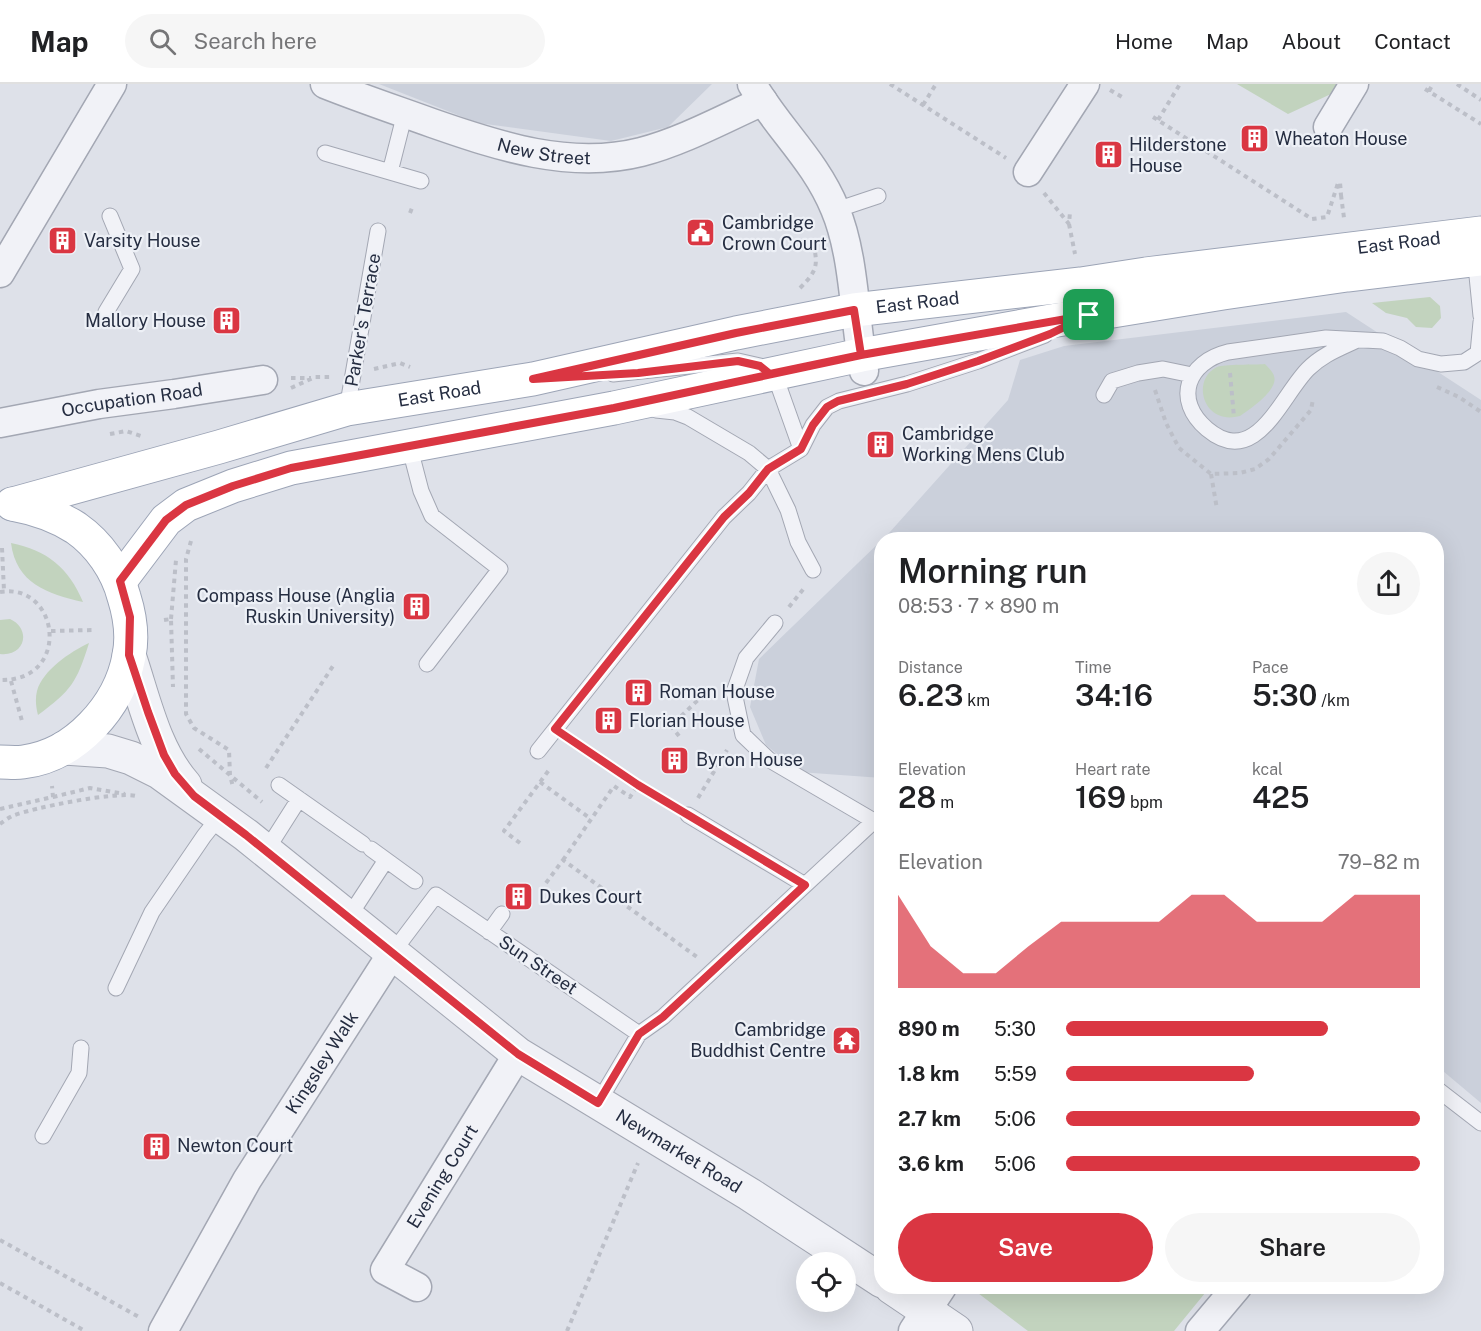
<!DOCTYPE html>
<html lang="en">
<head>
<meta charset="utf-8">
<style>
  body { margin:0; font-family:"Public Sans",sans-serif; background:#f6f6f6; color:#202124; height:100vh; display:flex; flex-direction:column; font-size:22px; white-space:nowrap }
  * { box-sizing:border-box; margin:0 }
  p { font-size:20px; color:#757577 }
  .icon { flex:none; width:33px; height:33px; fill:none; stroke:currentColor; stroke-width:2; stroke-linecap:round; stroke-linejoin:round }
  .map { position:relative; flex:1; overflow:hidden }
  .sheet { position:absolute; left:874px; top:448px; width:570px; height:762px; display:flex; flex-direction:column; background:#fff; border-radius:24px; box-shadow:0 6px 24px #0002 }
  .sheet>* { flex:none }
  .fabs { position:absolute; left:796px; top:1168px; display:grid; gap:12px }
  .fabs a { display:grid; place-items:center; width:60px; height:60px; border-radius:50%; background:#fff; box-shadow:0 6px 24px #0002; font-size:30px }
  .pin { position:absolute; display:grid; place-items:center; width:51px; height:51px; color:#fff; margin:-26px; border-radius:12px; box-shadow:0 3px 9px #0006 }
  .round { display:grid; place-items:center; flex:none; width:63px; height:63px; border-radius:32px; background:#f6f6f6 }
  .summary { display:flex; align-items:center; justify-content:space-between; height:102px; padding:0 24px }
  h1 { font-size:33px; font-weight:600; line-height:45px }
  .metrics { display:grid; grid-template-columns:repeat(3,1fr); gap:9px; height:102px; padding:6px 24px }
  .metrics div { display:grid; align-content:center }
  .metrics b { font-size:30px; font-weight:600 }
  .metrics small { font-size:16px; font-weight:400 }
  .metrics p { font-size:16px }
  .chart { height:168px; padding:12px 24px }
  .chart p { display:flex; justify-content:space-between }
  .chart svg { width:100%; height:108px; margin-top:6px; fill:#da3642; opacity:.7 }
  .button { display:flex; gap:12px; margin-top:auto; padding:12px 24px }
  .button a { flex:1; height:69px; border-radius:36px; background:#da3642; color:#fff; font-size:24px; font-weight:600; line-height:69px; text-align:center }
  .button a+a { background:#f6f6f6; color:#202124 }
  ul { padding:0 24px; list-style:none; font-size:20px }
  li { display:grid; grid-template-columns:96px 72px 1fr; align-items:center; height:45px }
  li i { height:15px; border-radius:8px; background:#da3642 }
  header { display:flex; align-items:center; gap:36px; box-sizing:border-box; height:84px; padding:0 30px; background:#fff; border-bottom:2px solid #e0e0e0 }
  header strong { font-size:28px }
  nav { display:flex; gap:33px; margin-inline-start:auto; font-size:21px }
  .search { width:420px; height:54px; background:#f6f6f6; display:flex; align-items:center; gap:15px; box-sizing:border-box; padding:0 21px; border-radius:33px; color:#757577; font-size:22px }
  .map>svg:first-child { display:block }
  .built { fill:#cbd0db }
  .green { fill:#c2d3be }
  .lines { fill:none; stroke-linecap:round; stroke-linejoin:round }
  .service-casing { stroke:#a3a7b3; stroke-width:17 }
  .minor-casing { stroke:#a3a7b3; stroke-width:31 }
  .tertiary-casing { stroke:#a3a7b3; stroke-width:35 }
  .primary-casing { stroke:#9ca4b6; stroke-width:35 }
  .path { stroke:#bcbfc8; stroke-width:4; stroke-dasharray:4.5 4.5; stroke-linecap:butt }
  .service { stroke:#f1f2f7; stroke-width:15 }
  .minor { stroke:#f1f2f7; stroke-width:28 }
  .tertiary { stroke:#f1f2f7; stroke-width:33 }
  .primary { stroke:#fff; stroke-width:33 }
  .route-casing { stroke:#fff; stroke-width:12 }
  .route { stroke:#da3642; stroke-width:8 }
  .labels { text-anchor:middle; stroke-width:4.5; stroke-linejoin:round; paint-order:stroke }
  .poi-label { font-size:18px; fill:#252d41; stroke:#edf0f6; text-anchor:start }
  .street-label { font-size:18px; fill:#252d41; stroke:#edf0f6 }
</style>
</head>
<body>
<header>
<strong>Map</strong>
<div class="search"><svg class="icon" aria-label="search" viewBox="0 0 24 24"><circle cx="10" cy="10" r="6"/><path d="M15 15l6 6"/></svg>Search here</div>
<nav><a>Home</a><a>Map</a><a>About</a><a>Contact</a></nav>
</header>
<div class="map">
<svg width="1481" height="1247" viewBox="0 0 1481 1247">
  <rect width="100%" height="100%" fill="#dee1e9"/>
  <path class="built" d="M379 0H712L668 43 611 57 478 39Z
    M1346 228 1481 316V1019L1437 982V456H882V694L799 688 766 661 750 623 759 575 889 449 1008 316 1020 276 1064 262Z"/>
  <path class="green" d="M1237 0H1337L1331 10 1288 30Z
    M1430 213 1440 222 1441 234 1432 244 1416 243 1407 234 1386 229 1372 219Z
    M1265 280C1268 283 1273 288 1274 292 1279 306 1250 325 1240 332 1202 342 1191 295 1217 283 1224 280 1255 281 1265 280Z
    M11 459C47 466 69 484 83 518 47 510 16 499 11 459Z
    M10 535C32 545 25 573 0 570V536Z
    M89 559C77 598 71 607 38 631 36 623 35 615 37 607 43 586 70 568 89 559Z
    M970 1203H1210L1174 1247H1028Z"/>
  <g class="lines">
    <defs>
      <path id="service" d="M325 69 421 97
        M390 88 405 29
        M836 126 878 112
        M1475 172 1481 232
        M106 228 132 185 110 132
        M1355 257C1338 265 1322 271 1308 285 1281 312 1256 386 1207 345 1173 316 1187 278 1228 268L1326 254 1383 257 1400 264 1418 275 1441 280 1464 278 1478 269
        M1478 269 1481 238
        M613 290 738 277 760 282 770 290 779 303 801 365
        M1104 311 1112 297 1138 289 1163 285 1192 291
        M347 325 378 147
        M656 326 675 328 688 333 749 369 768 385 788 426 798 458 813 486
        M409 361 421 407 432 432 500 485 427 580
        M775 539 746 574 734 608 743 651 768 675 874 737
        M538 667 724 433 749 409 768 385 801 365 813 341 827 323 839 317 907 300 978 277 1045 251
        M279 701 363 760
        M688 731 805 801
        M371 765 415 797
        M266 767 299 715
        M348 834 386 776
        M489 848 502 830
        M393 868 436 811 639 950
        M116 904 152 828 204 752 220 732
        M1437 1005 1481 1039
        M598 1019 639 950 663 933 874 737 882 736
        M43 1052 79 989 81 964"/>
      <g id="minor">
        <path id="s1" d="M325 0C360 14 396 26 432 39 498 62 570 86 641 68 683 57 723 35 763 17"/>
        <path d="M752 0C778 45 815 76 835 125 855 172 854 236 864 287"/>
        <path d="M1328 43 1354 0"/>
        <path d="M1028 88 1085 0"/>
        <path d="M0 189 112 0"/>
        <path id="s2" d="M0 339 99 320 174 310 263 296"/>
        <path id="s3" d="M417 1203 385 1186 518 970"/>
        <path id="s4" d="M163 1247 247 1096 393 868"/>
        <path d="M913 1247 942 1203"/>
        <path d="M1200 1247 1237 1203"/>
      </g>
      <g id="tertiary">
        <path d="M129 571C144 615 154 666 185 701"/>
        <path id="s5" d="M64 664 108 667 131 674 159 688 246 751 518 970 749 1110 882 1197"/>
        <path d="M891 1203 956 1247"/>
      </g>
      <g id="primary">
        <path id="s6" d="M13 420 219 363 347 325 533 295 736 249 854 226 1081 200 1146 190 1481 149"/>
        <path d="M120 497 166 436 186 421 233 402 291 384 614 324 861 271 1051 237 1223 209 1347 191 1481 175"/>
        <path d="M0 678C8 678 15 679 23 678 75 672 120 622 129 572 133 552 130 532 124 513 117 486 99 460 76 444 56 431 34 424 12 420"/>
      </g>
    </defs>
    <use href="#service" class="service-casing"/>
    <use href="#minor" class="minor-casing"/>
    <use href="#tertiary" class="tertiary-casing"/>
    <use href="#primary" class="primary-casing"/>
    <path class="path" d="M890 0 1006 74
      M1457 0 1481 16
      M1425 5 1481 40
      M1110 6 1122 13
      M1429 7 1433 0
      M923 21 936 0
      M1153 33 1312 135 1327 133 1339 96
      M1158 36 1180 0
      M1339 100 1341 111 1340 98
      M1044 109 1069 140 1070 128
      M1341 111 1344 134
      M410 129 412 124
      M1069 140 1075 170
      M800 204C818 186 818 181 813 158
      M374 285 400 279 410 283
      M1230 289 1234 333
      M291 294H311
      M1437 303 1459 313 1481 328
      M291 304 315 293H332
      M1155 306 1166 339 1179 364 1211 390 1240 389 1255 385 1269 375 1311 326 1313 315
      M110 350 126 347 141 352
      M1211 390 1217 425
      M191 457 186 475V630L194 644 229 666 230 691 233 703
      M2 464 4 507
      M0 508C60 498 72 598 0 596
      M789 523 805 503
      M171 535 176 476
      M164 536 171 535 173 603
      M51 547 94 546
      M11 597 22 637
      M679 652 671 642 700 614 715 612
      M573 658 670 720
      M199 665 262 718
      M266 684 335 579
      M540 698 591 735
      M53 713 90 704 125 710
      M698 714 727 666
      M0 725 53 713 52 702
      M0 740C4 737 8 734 12 732 32 724 116 707 136 712
      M520 759 504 747 549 686
      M563 776 614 702 630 713 638 701
      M546 799 563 776 697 873
      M0 1156 139 1233
      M0 1199 85 1247
      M567 1247 638 1079"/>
    <use href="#service" class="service"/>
    <use href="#minor" class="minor"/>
    <use href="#tertiary" class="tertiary"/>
    <use href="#primary" class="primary"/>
  </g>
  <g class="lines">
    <defs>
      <path id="route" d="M1089 231 861 271 770 290 760 282 738 277 638 289 533 295 736 249 854 226 861 271 614 324 291 384 233 402 186 421 166 436 120 497 130 533 129 571 148 628 164 671 175 690 194 712 246 751 518 970 598 1019 639 950 663 933 805 801 638 701 555 645 724 433 749 409 768 385 801 365 813 341 827 323 838 317 907 300 978 277 1050 250 1089 231"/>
    </defs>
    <use href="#route" class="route-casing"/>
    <use href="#route" class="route"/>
  </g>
  <defs>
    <symbol id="building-square" viewBox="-11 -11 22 22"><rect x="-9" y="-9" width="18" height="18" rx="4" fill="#da3642" stroke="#edf0f6"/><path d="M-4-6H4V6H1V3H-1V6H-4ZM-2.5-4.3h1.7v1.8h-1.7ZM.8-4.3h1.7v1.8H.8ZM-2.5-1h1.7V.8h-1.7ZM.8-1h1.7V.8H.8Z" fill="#fff"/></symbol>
    <symbol id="civic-square" viewBox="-11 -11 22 22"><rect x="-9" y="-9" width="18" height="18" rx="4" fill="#da3642" stroke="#edf0f6"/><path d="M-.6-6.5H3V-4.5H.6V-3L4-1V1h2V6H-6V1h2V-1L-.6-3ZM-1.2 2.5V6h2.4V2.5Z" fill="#fff"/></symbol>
    <symbol id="temple-square" viewBox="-11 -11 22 22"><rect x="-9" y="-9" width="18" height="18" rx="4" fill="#da3642" stroke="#edf0f6"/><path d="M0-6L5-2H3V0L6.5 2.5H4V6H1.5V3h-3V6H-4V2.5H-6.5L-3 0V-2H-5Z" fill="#fff"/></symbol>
  </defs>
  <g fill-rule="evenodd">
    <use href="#building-square" x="1238" y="38" width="33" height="33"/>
    <use href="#building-square" x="1092" y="54" width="33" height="33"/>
    <use href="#civic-square" x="684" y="132" width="33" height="33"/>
    <use href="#building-square" x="46" y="140" width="33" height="33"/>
    <use href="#building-square" x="210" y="220" width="33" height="33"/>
    <use href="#building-square" x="864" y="344" width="33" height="33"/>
    <use href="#building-square" x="400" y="506" width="33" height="33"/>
    <use href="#building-square" x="622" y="592" width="33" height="33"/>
    <use href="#building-square" x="592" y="620" width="33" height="33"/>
    <use href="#building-square" x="658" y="660" width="33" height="33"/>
    <use href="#building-square" x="502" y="796" width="33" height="33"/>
    <use href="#temple-square" x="830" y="940" width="33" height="33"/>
    <use href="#building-square" x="140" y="1046" width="33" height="33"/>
  </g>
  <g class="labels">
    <g class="poi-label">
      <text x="1275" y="61">Wheaton House</text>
      <text x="1129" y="67">Hilderstone<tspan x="1129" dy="21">House</tspan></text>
      <text x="722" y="145">Cambridge<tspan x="722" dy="21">Crown Court</tspan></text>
      <text x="84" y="163">Varsity House</text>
      <text x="206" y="243" text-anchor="end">Mallory House</text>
      <text x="902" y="356">Cambridge<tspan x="902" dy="21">Working Mens Club</tspan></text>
      <text x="395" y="518" text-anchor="end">Compass House (Anglia<tspan x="395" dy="21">Ruskin University)</tspan></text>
      <text x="659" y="614">Roman House</text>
      <text x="629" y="643">Florian House</text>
      <text x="696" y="682">Byron House</text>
      <text x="539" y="819">Dukes Court</text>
      <text x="826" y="952" text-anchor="end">Cambridge<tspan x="826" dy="21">Buddhist Centre</tspan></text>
      <text x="177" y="1068">Newton Court</text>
    </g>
    <g class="street-label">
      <text dy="6" stroke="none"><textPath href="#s1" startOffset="230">New Street</textPath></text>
      <text dy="6" stroke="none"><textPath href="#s6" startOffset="1413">East Road</textPath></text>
      <text dy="6" stroke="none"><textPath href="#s6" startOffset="928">East Road</textPath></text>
      <text transform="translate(363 236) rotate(-80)" y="6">Parker's Terrace</text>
      <text dy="6" stroke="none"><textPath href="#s6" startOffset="441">East Road</textPath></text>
      <text dy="6" stroke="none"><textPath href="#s2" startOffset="134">Occupation Road</textPath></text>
      <text transform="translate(538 881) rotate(34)" y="6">Sun Street</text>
      <text dy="6" stroke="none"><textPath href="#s4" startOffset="312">Kingsley Walk</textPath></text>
      <text dy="6" stroke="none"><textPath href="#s5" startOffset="744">Newmarket Road</textPath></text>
      <text dy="6" stroke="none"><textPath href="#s3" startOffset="146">Evening Court</textPath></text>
    </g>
  </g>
</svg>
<div class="fabs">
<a><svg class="icon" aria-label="locate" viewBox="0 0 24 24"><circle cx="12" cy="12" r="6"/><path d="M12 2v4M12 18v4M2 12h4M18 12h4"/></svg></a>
</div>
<div class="pin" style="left:1089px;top:231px;background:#1e9e55"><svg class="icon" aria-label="arrive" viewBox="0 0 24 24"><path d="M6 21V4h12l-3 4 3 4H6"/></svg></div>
<section class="sheet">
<div class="summary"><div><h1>Morning run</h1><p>08:53 · 7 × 890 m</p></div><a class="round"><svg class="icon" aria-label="share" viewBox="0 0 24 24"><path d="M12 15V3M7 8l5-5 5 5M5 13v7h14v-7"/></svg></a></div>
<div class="metrics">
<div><p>Distance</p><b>6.23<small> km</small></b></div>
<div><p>Time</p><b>34:16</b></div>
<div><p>Pace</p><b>5:30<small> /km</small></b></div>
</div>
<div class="metrics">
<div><p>Elevation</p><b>28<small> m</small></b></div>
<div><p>Heart rate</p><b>169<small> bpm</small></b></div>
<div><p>kcal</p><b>425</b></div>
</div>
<div class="chart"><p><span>Elevation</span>79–82 m</p>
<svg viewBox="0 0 160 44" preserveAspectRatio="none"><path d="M0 44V6L10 27L20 38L30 38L40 27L50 17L60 17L70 17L80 17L90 6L100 6L110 17L120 17L130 17L140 6L150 6L160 6V44z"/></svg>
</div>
<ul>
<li><b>890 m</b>5:30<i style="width:74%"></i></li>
<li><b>1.8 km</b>5:59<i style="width:53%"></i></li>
<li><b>2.7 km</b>5:06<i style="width:100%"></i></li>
<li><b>3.6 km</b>5:06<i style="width:100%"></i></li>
</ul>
<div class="button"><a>Save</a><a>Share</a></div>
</section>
</div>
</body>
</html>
